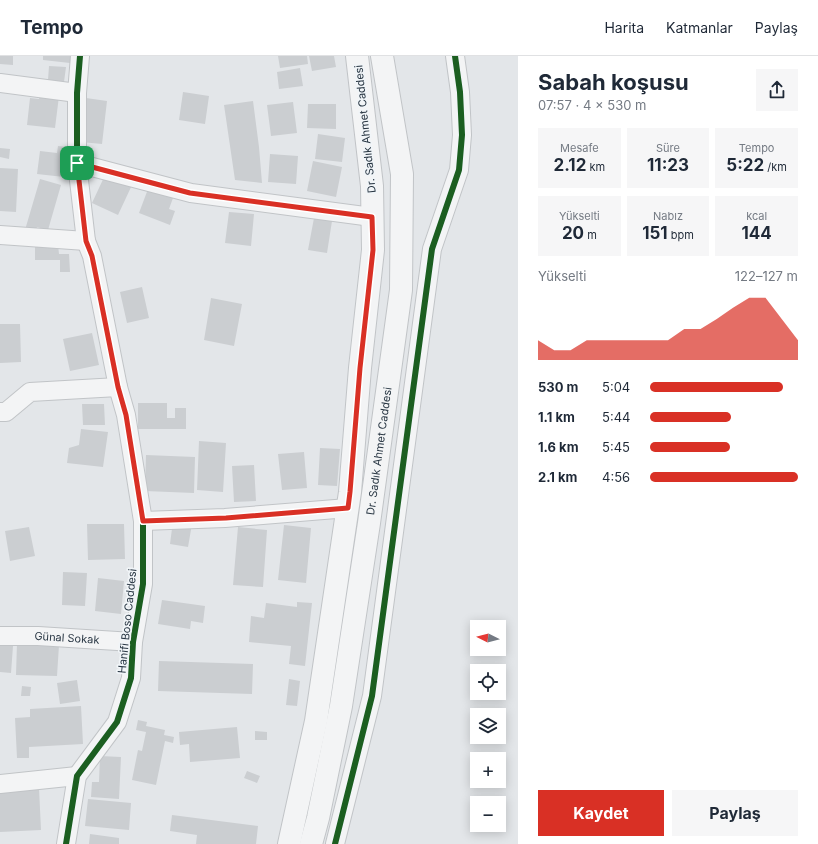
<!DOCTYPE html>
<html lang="tr">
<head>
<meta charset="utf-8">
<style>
  body { margin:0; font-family:Inter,sans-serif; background:#f6f6f7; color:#1f2937; height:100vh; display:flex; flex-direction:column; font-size:15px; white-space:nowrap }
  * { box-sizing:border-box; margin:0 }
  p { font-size:13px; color:#747a83 }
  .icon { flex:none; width:22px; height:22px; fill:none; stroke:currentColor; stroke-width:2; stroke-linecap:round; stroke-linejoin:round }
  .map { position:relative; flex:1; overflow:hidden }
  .details { display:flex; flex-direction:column; background:#fff; width:300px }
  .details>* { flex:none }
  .needle { width:26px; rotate:276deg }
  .buttons { position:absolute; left:470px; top:564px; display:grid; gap:8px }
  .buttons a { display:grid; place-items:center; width:36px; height:36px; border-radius:0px; background:#fff; box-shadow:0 2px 10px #0003; font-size:20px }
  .pin { position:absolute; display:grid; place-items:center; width:34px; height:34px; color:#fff; margin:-17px; border-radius:8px; box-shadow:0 2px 6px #0006 }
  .round { display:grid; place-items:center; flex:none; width:42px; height:42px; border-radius:0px; background:#f6f6f7 }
  .summary { display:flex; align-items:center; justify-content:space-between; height:68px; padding:0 20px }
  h1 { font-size:22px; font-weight:700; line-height:30px }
  .metrics { display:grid; grid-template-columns:repeat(3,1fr); gap:6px; height:68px; padding:4px 20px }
  .metrics div { display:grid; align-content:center; border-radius:0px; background:#f6f6f7; text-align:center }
  .metrics b { font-size:17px; font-weight:700 }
  .metrics small { font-size:11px; font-weight:400 }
  .metrics p { font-size:11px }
  .chart { height:112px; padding:8px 20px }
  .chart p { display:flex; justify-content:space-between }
  .chart svg { width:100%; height:72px; margin-top:4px; fill:#d93025; opacity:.7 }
  .primary-button { display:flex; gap:8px; margin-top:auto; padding:8px 20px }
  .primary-button a { flex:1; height:46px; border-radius:0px; background:#d93025; color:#fff; font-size:16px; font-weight:700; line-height:46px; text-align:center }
  .primary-button a+a { background:#f6f6f7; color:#1f2937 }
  ul { padding:0 20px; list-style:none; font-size:13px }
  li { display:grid; grid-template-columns:64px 48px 1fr; align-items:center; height:30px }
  li i { height:10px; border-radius:5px; background:#d93025 }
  header { display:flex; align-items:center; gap:24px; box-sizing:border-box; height:56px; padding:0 20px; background:#fff; border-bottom:1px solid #e0e1e3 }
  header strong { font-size:19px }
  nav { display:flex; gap:22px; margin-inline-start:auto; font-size:14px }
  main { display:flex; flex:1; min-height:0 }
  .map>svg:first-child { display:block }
  .building { fill:#cbced1 }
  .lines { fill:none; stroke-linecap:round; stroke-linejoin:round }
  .minor-casing { stroke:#c1c4c7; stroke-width:20 }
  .tertiary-casing { stroke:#c1c4c7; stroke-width:24 }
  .minor { stroke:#f3f4f5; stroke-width:18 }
  .tertiary { stroke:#f3f4f5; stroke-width:22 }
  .cycleway-casing { stroke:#f1f5f8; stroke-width:8 }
  .cycleway { stroke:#1b5e20; stroke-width:6 }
  .route-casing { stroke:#fff; stroke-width:8 }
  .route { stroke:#d93025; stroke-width:5 }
  .labels { text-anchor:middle; stroke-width:3.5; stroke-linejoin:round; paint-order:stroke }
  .street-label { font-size:11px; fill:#283643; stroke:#f1f5f8 }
</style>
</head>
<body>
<header>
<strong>Tempo</strong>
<nav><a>Harita</a><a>Katmanlar</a><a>Paylaş</a></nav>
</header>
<main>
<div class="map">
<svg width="518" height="788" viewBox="0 0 518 788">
  <rect width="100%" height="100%" fill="#e3e6e9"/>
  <path class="building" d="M0 0H13V9L0 8Z
    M43 0H71L70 7 43 4Z
    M278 0H307L308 8 280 12Z
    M309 0H334L336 11 312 15Z
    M49 10 66 11 64 26 48 24Z
    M300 12 303 30 279 33 277 16Z
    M183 36 209 40 205 68 179 64Z
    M40 38 59 40 55 72 27 69 30 42 39 43Z
    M86 42 107 45 102 88 81 86Z
    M253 45 259 91 262 127 235 124 224 49Z
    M293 46 297 77 271 80 267 49Z
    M308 48H336V73L307 72Z
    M318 78 345 82 342 106 315 103Z
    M58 90 67 91 64 121 37 118 40 95 57 97Z
    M0 92 10 93 9 103 0 101Z
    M270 98 298 100 296 128 268 126Z
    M313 105 342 111 336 141 307 135Z
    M0 112 18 113 16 156 0 155Z
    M106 117 132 129 118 159 92 147Z
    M40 123 61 129 48 174 37 171 35 177 25 174Z
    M148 133 173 142 169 153 175 155 170 169 139 157Z
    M229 156 254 158 251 190 225 187Z
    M314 162 332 165 327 197 308 194Z
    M58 189 59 198H69L70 216H60V204H35V190Z
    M142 231 149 262 127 267 120 236Z
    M211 242 242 248 234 290 204 284Z
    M0 268H20L21 306 0 307Z
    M92 277 99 309 70 315 63 283Z
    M138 347H167V362H175V352H186V373H138Z
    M82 348H104L105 369H83Z
    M81 373 108 376 103 411 67 407 69 392 79 389Z
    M199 385 226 387 223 436 197 434Z
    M320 392 340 393 337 430 318 429Z
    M304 396 307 432 282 434 278 398Z
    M146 399 195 401 194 437 145 435Z
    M254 409 256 445 234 446 232 410Z
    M173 465 192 468 188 491 170 488Z
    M87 468H124L125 503 88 504Z
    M284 469 311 472 306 527 278 524Z
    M29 471 35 500 10 505 5 475Z
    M238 471 267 474 263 531 233 529Z
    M63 516 87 517 85 550 62 549Z
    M98 522 124 525 121 558 95 555Z
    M162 544 205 550 203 567 191 565 190 573 158 568Z
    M297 546 312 547 305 610 289 608 291 590 249 586 251 560 264 562 266 547 297 551Z
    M17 587 59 589 57 620 16 619Z
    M0 589 13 590 11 617 0 616Z
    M159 605 253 608 252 638 158 635Z
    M289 623 300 625 297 650 286 649Z
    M77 624 80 645 60 648 57 627Z
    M22 630 31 631 30 640H21Z
    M81 650 83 688 29 691V702H17L15 662 30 661V653Z
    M138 664 147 666 146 670 165 674 164 679 174 681 173 687 165 685 156 729 132 724 138 694 142 695 146 676 136 674Z
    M237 671 240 702 190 706 189 688 180 689 179 676Z
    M255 675 267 676V684H255Z
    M100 700 121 701 119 743 91 741 92 726H99Z
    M247 715 260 720 257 727 244 722Z
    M39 732 41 774 0 776V733Z
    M88 743 131 747 129 774 85 770Z
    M172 759 258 770 256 788H196L197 779 170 775Z
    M90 778 119 782V788H89Z"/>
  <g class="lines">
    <defs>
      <g id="minor">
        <path d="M0 27 77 37"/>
        <path d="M77 107 191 137 372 161"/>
        <path d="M0 179 86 185"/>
        <path d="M0 356H6L30 336 118 331"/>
        <path d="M143 465 225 462 348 452"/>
        <path id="s1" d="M0 580H38L133 586"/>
        <path d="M0 728 77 720"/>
        <path d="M66 788 77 720 117 666 131 622 133 586 143 528V465L126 359 118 331 92 200 86 185 77 107V37L80 0"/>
        <path d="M335 788 372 640 432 193 459 114 462 79 460 36 455 0"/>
      </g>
      <g id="tertiary">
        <path d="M289 788 316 665 350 436 360 312 373 194 372 130 357 0"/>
        <path id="s2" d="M311 788 318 762 341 650 369 467 401 234 402 118 382 0"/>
      </g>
    </defs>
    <use href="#minor" class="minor-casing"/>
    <use href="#tertiary" class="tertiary-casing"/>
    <use href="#minor" class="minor"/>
    <use href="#tertiary" class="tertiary"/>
    <defs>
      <path id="cycleway" d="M66 788 77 720 117 666 131 622 133 586 143 528V465L126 359 118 331 92 200 86 185 77 107V37L80 0
        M335 788 372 640 432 193 459 114 462 79 460 36 455 0"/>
    </defs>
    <use href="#cycleway" class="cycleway-casing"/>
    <use href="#cycleway" class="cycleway"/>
  </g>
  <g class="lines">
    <defs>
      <path id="route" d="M77 107 190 137 372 161 373 194 360 312 350 436 348 452 226 462 143 465 126 359 118 331 92 200 86 185Z"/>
    </defs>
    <use href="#route" class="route-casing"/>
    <use href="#route" class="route"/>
  </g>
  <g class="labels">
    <g class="street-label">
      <text transform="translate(365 73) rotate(-96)" y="4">Dr. Sadık Ahmet Caddesi</text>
      <text dy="4" stroke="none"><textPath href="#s2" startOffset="399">Dr. Sadık Ahmet Caddesi</textPath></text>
      <text transform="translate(127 565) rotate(-84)" y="4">Hanifi Boso Caddesi</text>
      <text dy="4" stroke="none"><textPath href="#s1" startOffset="67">Günal Sokak</textPath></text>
    </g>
  </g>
</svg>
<div class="buttons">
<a><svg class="needle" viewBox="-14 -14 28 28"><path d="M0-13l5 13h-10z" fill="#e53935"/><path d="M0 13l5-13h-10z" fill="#747a83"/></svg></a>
<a><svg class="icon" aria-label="locate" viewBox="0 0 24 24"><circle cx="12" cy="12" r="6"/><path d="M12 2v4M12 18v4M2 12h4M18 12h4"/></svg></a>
<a><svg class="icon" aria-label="layers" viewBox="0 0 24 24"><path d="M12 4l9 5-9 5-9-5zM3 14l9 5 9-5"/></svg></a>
<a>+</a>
<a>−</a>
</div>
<div class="pin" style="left:77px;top:107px;background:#1e9e55"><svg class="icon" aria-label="arrive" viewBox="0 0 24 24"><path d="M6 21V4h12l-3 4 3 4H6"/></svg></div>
</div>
<section class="details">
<div class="summary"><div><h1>Sabah koşusu</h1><p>07:57 · 4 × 530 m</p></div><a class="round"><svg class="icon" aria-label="share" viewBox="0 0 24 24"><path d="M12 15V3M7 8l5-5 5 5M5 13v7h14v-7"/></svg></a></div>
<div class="metrics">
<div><p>Mesafe</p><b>2.12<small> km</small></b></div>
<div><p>Süre</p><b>11:23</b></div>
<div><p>Tempo</p><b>5:22<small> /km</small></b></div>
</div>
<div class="metrics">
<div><p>Yükselti</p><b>20<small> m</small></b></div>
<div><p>Nabız</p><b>151<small> bpm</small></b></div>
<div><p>kcal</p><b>144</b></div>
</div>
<div class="chart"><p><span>Yükselti</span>122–127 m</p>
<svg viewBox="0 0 160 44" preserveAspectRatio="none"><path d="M0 44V32L10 38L20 38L30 32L40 32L50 32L60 32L70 32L80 32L90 25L100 25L110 19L120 12L130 6L140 6L150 19L160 32V44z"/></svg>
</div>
<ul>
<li><b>530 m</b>5:04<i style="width:90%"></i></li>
<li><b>1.1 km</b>5:44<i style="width:55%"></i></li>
<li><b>1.6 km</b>5:45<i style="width:54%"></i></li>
<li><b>2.1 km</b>4:56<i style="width:100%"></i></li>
</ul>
<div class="primary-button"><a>Kaydet</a><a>Paylaş</a></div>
</section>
</main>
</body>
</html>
